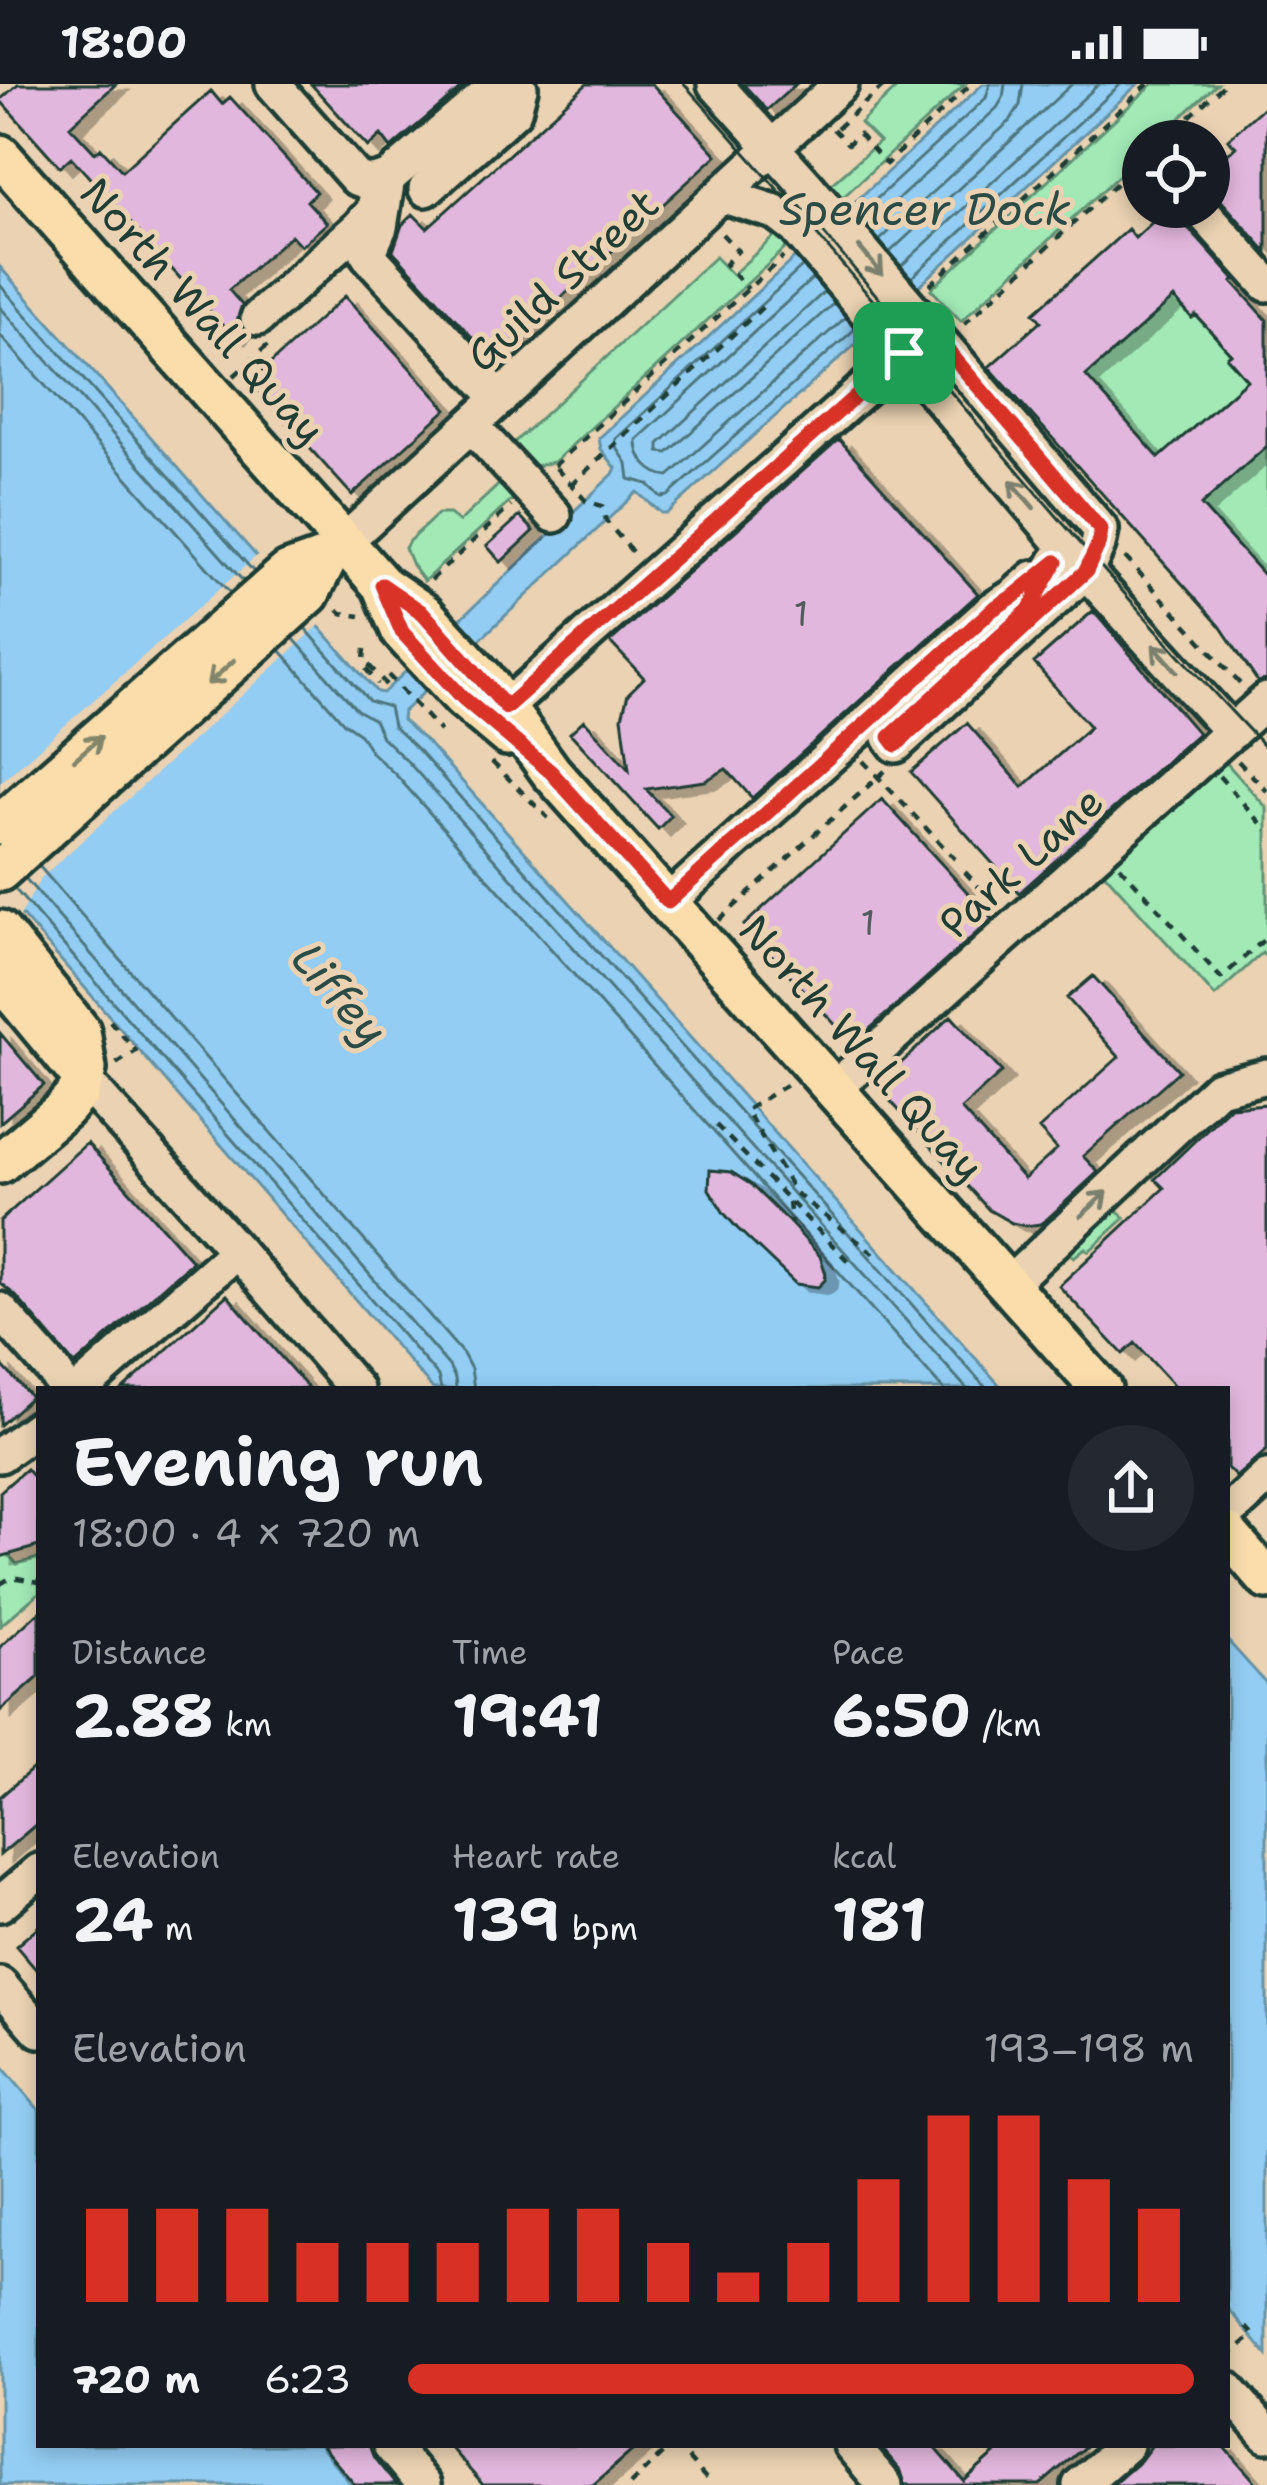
<!DOCTYPE html>
<html lang="en">
<head>
<meta charset="utf-8">
<style>
  body { margin:0; font-family:"Shantell Sans",sans-serif; background:#242831; color:#f1f3f6; height:100vh; display:flex; flex-direction:column; font-size:45px; white-space:nowrap }
  * { box-sizing:border-box; margin:0 }
  p { font-size:39px; color:#9ea1a6 }
  .icon { flex:none; width:66px; height:66px; fill:none; stroke:currentColor; stroke-width:2; stroke-linecap:round; stroke-linejoin:round }
  .map { position:relative; flex:1; overflow:hidden }
  .drawer { position:absolute; left:36px; top:1302px; width:1194px; height:1062px; display:flex; flex-direction:column; background:#171b24; border-radius:0px; box-shadow:0 6px 18px #0003 }
  .drawer>* { flex:none }
  .controls { position:absolute; left:1122px; top:36px; display:grid; gap:24px }
  .controls a { display:grid; place-items:center; width:108px; height:108px; border-radius:50%; background:#171b24; box-shadow:0 6px 18px #0003; font-size:60px }
  .pin { position:absolute; display:grid; place-items:center; width:102px; height:102px; color:#fff; margin:-51px; border-radius:24px; box-shadow:0 6px 18px #0006 }
  .round { display:grid; place-items:center; flex:none; width:126px; height:126px; border-radius:63px; background:#242831 }
  .headline { display:flex; align-items:center; justify-content:space-between; height:204px; padding:0 36px }
  h1 { font-size:66px; font-weight:700; line-height:90px }
  .stats { display:grid; grid-template-columns:repeat(3,1fr); gap:18px; height:204px; padding:12px 36px }
  .stats div { display:grid; align-content:center }
  .stats b { font-size:60px; font-weight:700 }
  .stats small { font-size:33px; font-weight:400 }
  .stats p { font-size:33px }
  .chart { height:336px; padding:24px 36px }
  .chart p { display:flex; justify-content:space-between }
  .chart svg { width:100%; height:216px; margin-top:12px; stroke:#d93025; stroke-width:6 }
  ul { padding:0 36px; list-style:none; font-size:39px }
  li { display:grid; grid-template-columns:192px 144px 1fr; align-items:center; height:90px }
  li i { height:30px; border-radius:15px; background:#d93025 }
  .status { display:flex; justify-content:space-between; align-items:center; height:84px; padding:0 60px; background:#171b24; direction:ltr }
  .status svg { height:33px; fill:currentColor }
  .map>svg:first-child { display:block }
  .green { fill:#a2e9b6; stroke:#609375; stroke-width:3 }
  .water { fill:#93cdf3; stroke:#6593a7; stroke-width:3 }
  .pier { fill:#ead2b2 }
  .lines { fill:none; stroke-linecap:round; stroke-linejoin:round }
  .shore { stroke:#4d7780; stroke-width:3 }
  .building { fill:#e2b7dd; stroke:#1f3d34; stroke-width:3; fill-rule:evenodd; filter:url(#shadow) }
  .minor-casing { stroke:#1f3d34; stroke-width:42 }
  .major-casing { stroke:#1f3d34; stroke-width:48 }
  .path { stroke:#1f3d34; stroke-width:4.5; stroke-dasharray:9 9; stroke-linecap:butt }
  .minor { stroke:#ead2b2; stroke-width:33 }
  .major { stroke:#faddab; stroke-width:39 }
  .tram { stroke:#1f3d34; stroke-width:3 }
  .oneway { stroke:#7a806d }
  .oneway2 { stroke:#82856a }
  .route-casing { stroke:#fff; stroke-width:24 }
  .route { stroke:#d93025; stroke-width:15 }
  .labels { text-anchor:middle; stroke-width:10; stroke-linejoin:round; paint-order:stroke }
  .number-label { font-size:36px; fill:#505c5e }
  .street-label { font-size:42px; fill:#1f3d34; stroke:#ead2b2 }
  .water-label { font-size:45px; font-style:italic; fill:#2b4b47; stroke:#ead2b2 }
</style>
</head>
<body>
<div class="status"><b>18:00</b><svg viewBox="0 0 49 12"><path d="M0 12V9h3v3zM5 12V6h3v6zM10 12V3h3v9zM15 12V0h3v12zM26 1h20v11H26zM47 4h2v5h-2z"/></svg></div>
<div class="map">
<svg width="1267" height="2401" viewBox="0 0 1267 2401">
  <defs>
    <filter id="shadow"><feDropShadow dx="12" dy="7" stdDeviation="0" flood-color="#0004"/></filter>
  </defs>
  <rect width="100%" height="100%" fill="#ead2b2"/>
  <filter id="ink" filterUnits="userSpaceOnUse"><feTurbulence type="fractalNoise" baseFrequency=".00833" numOctaves="2"/><feDisplacementMap in="SourceGraphic" scale="24" xChannelSelector="R" yChannelSelector="G"/><feConvolveMatrix kernelMatrix="1 2 1 2 8 2 1 2 1" color-interpolation-filters="sRGB"/></filter>
  <g filter="url(#ink)">
    <path class="green" d="M901 0H965L841 115 829 102 879 58 860 39Z
      M1153 0H1217L1155 57H1143V69L961 237 931 205Z
      M778 149 789 161 554 378 525 384 507 365 715 173 732 191Z
      M1186 203 1182 223 1192 234 1196 231 1231 270 1227 274 1239 287 1259 285 1159 374 1086 292Z
      M1267 362V495L1201 421Z
      M507 393 515 402 514 414 424 497 412 481 405 464 409 457 438 430H450L459 438Z
      M1222 674 1267 724V874L1262 869 1215 912 1100 784Z
      M1117 1126 1125 1134 1089 1167 1085 1164 1074 1173 1070 1169Z
      M0 1462 17 1480 39 1474V1509L0 1542Z"/>
    <path class="water" d="M983 0H1138L917 204 932 223 881 269 866 251 667 429H661L637 408 403 628 402 636 428 659 1003 1305H433L0 806V183L377 608 383 609 613 390 616 384 601 365 599 354Z
      M1227 1556 1267 1600V2271L1227 2224Z
      M0 1980 39 2026V2361H319L352 2401H0Z"/>
    <path class="pier" d="M260 469 322 539 41 794 19 834 0 813V699Z"/>
    <g class="lines">
      <path class="shore" d="M858 132 986 14 990 0
        M868 143 997 24 1003 14 1005 0
        M879 157 1010 37 1020 21 1023 0
        M889 169 1072 0
        M803 182 616 355 615 361 627 379 629 395 648 400 661 413 668 412 855 245
        M901 182 1099 0
        M813 194 637 356C636 374 651 391 669 392L846 233
        M911 194 1121 0
        M0 201 254 488
        M824 208 659 360V368L668 369 834 219
        M0 223 243 497
        M0 251 230 509
        M305 544 369 617 389 623 393 642 420 668 987 1305
        M293 554 357 626 374 636 382 653 409 679 967 1305
        M280 566 344 639 360 650 371 668 396 691 943 1305
        M39 782 463 1270 471 1285 474 1305
        M25 794 449 1282 455 1294 456 1305
        M14 804 438 1292 441 1305"/>
    </g>
    <path class="building" d="M18 0H116L70 42 95 69 101 64 122 87 211 7 222 20 230 13 316 108 307 117 327 139 301 162 291 151 229 206 242 221 237 237 241 245 233 253 71 73 60 83 0 16Z
      M311 0H466L391 64 381 51 368 63Z
      M587 0H652L717 71 493 276 393 167 402 141 413 130 427 144Z
      M743 0H796L767 26Z
      M1267 20V168L1209 103V86L1236 63 1228 55Z
      M1169 123 1235 196 1233 198 1267 236V362L1201 421 1267 495V596L1258 598 1220 542 989 283 1041 237 1034 229 1128 145 1135 154ZM1174 214 1192 234 1196 231 1231 270 1227 273 1247 296 1159 374 1086 292Z
      M345 212 447 325 352 411 250 298Z
      M839 355 978 510 752 714 726 685 705 697 646 705 671 732 658 745 570 649 584 636 629 686 622 633 628 610 644 594 610 558Z
      M520 432 534 447 501 478 487 462Z
      M1093 527 1198 649 1019 809 911 688 967 639 1023 703 1090 643 1034 579Z
      M882 715 992 835 853 960 744 841Z
      M1093 892 1179 987 1083 1072 1098 1088 1047 1135 1040 1140 1026 1142 1012 1139 989 1126 877 1002 951 932 1002 988 961 1025 1024 1095 1057 1065 1039 1045 1119 973 1067 914Z
      M0 949 44 1001 0 1039Z
      M1267 1020V1366L1236 1393 1227 1384V1305H1177L1135 1259 1123 1270 1059 1202 1164 1104 1155 1095 1230 1023Z
      M87 1059 192 1177 75 1281 16 1212 0 1199V1137Z
      M710 1086 731 1088 750 1100 791 1140 820 1172 826 1190 825 1196 818 1203 796 1200 737 1144 724 1129 709 1105Z
      M227 1211 309 1305H123Z
      M0 1279 31 1313 0 1341Z
      M26 1385 39 1400V1462L0 1473V1408Z
      M39 1528V1593L0 1627V1563Z
      M39 1679V1738L0 1771V1713Z
      M39 1842V1889L16 1862Z
      M321 2361H369L374 2374 396 2401H355Z
      M448 2361H639L593 2401H483Z
      M879 2361H933L964 2397 1005 2361H1087L1040 2401H905L901 2387Z
      M1152 2361H1223L1258 2401H1112L1140 2377Z"/>
    <g class="lines">
      <defs>
        <path id="minor" d="M273 0 356 94 370 99 388 94 499 0
          M715 0 805 100 1101 446 1098 461 1086 487 896 661 890 653 1029 526 1056 478 1067 465
          M388 94 380 143 368 171 500 315
          M426 105 514 27 520 4 517 0
          M721 111 775 128 796 144 1097 500 1232 648
          M1198 123 1267 200
          M258 234 359 143 376 124 375 119
          M471 341 554 431
          M344 458 841 0
          M506 623 920 255
          M668 818 993 525 1014 512 1034 494
          M84 996 237 1167 356 1305
          M834 1005 1267 616
          M1009 1200 1218 1004 1267 992
          M0 1226 54 1287 65 1305
          M81 1305 237 1167
          M0 1371 39 1343
          M1227 1430 1267 1393
          M0 1820 39 1787
          M0 1901 39 1946
          M1227 2304 1267 2351
          M390 2361 423 2401
          M851 2361 885 2401
          M1080 2401 1126 2361"/>
        <path id="major" d="M0 71 382 501 423 529 484 595 551 688 1101 1305
          M382 501 402 548 463 614 507 651
          M0 741 288 488 327 474
          M0 787 309 510 327 474 344 458
          M0 847 80 947 86 985 79 1008 63 1026 0 1079
          M0 894 77 987
          M1227 1449 1267 1495"/>
      </defs>
      <use href="#minor" class="minor-casing"/>
      <use href="#major" class="major-casing"/>
      <path class="path" d="M837 44 886 0
        M833 45 848 60 859 50 886 80 971 0
        M1163 57 1225 0
        M722 150 738 167 725 180 748 205
        M930 201 1148 0
        M964 240 1143 75
        M234 292 270 259
        M554 382 783 173
        M556 384 586 417 602 422 606 437 634 470
        M571 401 767 219
        M1125 473 1242 602
        M431 496 511 422
        M338 526 341 529 360 532
        M365 565 364 576 385 599 381 602 378 600
        M366 585 378 600
        M388 591 440 647
        M863 677 955 775
        M1238 677 1267 707
        M492 678 548 734
        M1219 692 1267 746
        M1120 782 1221 894 1267 853
        M965 788 998 824
        M719 836 885 687
        M110 937 136 967 113 982
        M786 1001 746 1026 795 1109 876 1171 880 1167
        M716 1041 851 1180
        M789 1118 791 1140
        M0 1500 12 1493 39 1498
        M1227 2273 1253 2251 1241 2237
        M676 2361 712 2401
        M630 2401 671 2361"/>
      <use href="#minor" class="minor"/>
      <use href="#major" class="major"/>
      <path class="tram" d="M684 0C882 218 1063 452 1267 665"/>
    </g>
    <defs><path id="oneway-shaft" d="M-6 0H5M1.5-3L5.5 0L1.5 3" fill="none" stroke-width="1.6" stroke-linecap="round" stroke-linejoin="round" transform="scale(3)"/></defs>
    <g class="oneway">
      <use href="#oneway-shaft" transform="translate(871 177) rotate(50)"/>
      <use href="#oneway-shaft" transform="translate(1022 410) rotate(-130)"/>
      <use href="#oneway-shaft" transform="translate(1165 574) rotate(-132)"/>
      <use href="#oneway-shaft" transform="translate(1094 1120) rotate(-43)"/>
    </g>
    <g class="oneway2">
      <use href="#oneway-shaft" transform="translate(221 588) rotate(138)"/>
      <use href="#oneway-shaft" transform="translate(88 664) rotate(-41)"/>
    </g>
  </g>
  <g class="lines" filter="url(#ink)">
    <defs>
      <path id="route" d="M930 246 1101 446 1098 461 1086 487 896 661 890 653 1029 526 1056 478 1014 512 993 525 668 818 551 688 463 614 402 548 382 501 423 529 506 623Z"/>
    </defs>
    <use href="#route" class="route-casing"/>
    <use href="#route" class="route"/>
  </g>
  <g class="labels">
    <g class="number-label">
      <text x="801" y="542">1</text>
      <text x="868" y="851">1</text>
    </g>
    <g class="street-label">
      <text transform="translate(562 196) rotate(-43)" y="15">Guild Street</text>
      <text transform="translate(203 227) rotate(48)" y="15">North Wall Quay</text>
      <text transform="translate(1021 778) rotate(-42)" y="15">Park Lane</text>
      <text transform="translate(862 964) rotate(48)" y="15">North Wall Quay</text>
    </g>
    <g class="water-label">
      <text x="925" y="141">Spencer Dock</text>
      <text transform="translate(340 910) rotate(49)" y="16">Liffey</text>
    </g>
  </g>
</svg>
<div class="controls">
<a><svg class="icon" aria-label="locate" viewBox="0 0 24 24"><circle cx="12" cy="12" r="6"/><path d="M12 2v4M12 18v4M2 12h4M18 12h4"/></svg></a>
</div>
<div class="pin" style="left:904px;top:269px;background:#1e9e55"><svg class="icon" aria-label="arrive" viewBox="0 0 24 24"><path d="M6 21V4h12l-3 4 3 4H6"/></svg></div>
<section class="drawer">
<div class="headline"><div><h1>Evening run</h1><p>18:00 · 4 × 720 m</p></div><a class="round"><svg class="icon" aria-label="share" viewBox="0 0 24 24"><path d="M12 15V3M7 8l5-5 5 5M5 13v7h14v-7"/></svg></a></div>
<div class="stats">
<div><p>Distance</p><b>2.88<small> km</small></b></div>
<div><p>Time</p><b>19:41</b></div>
<div><p>Pace</p><b>6:50<small> /km</small></b></div>
</div>
<div class="stats">
<div><p>Elevation</p><b>24<small> m</small></b></div>
<div><p>Heart rate</p><b>139<small> bpm</small></b></div>
<div><p>kcal</p><b>181</b></div>
</div>
<div class="chart"><p><span>Elevation</span>193–198 m</p>
<svg viewBox="0 0 160 44" preserveAspectRatio="none"><path d="M5 44V25M15 44V25M25 44V25M35 44V32M45 44V32M55 44V32M65 44V25M75 44V25M85 44V32M95 44V38M105 44V32M115 44V19M125 44V6M135 44V6M145 44V19M155 44V25"/></svg>
</div>
<ul>
<li><b>720 m</b>6:23<i style="width:100%"></i></li>
</ul>
</section>
</div>
</body>
</html>
